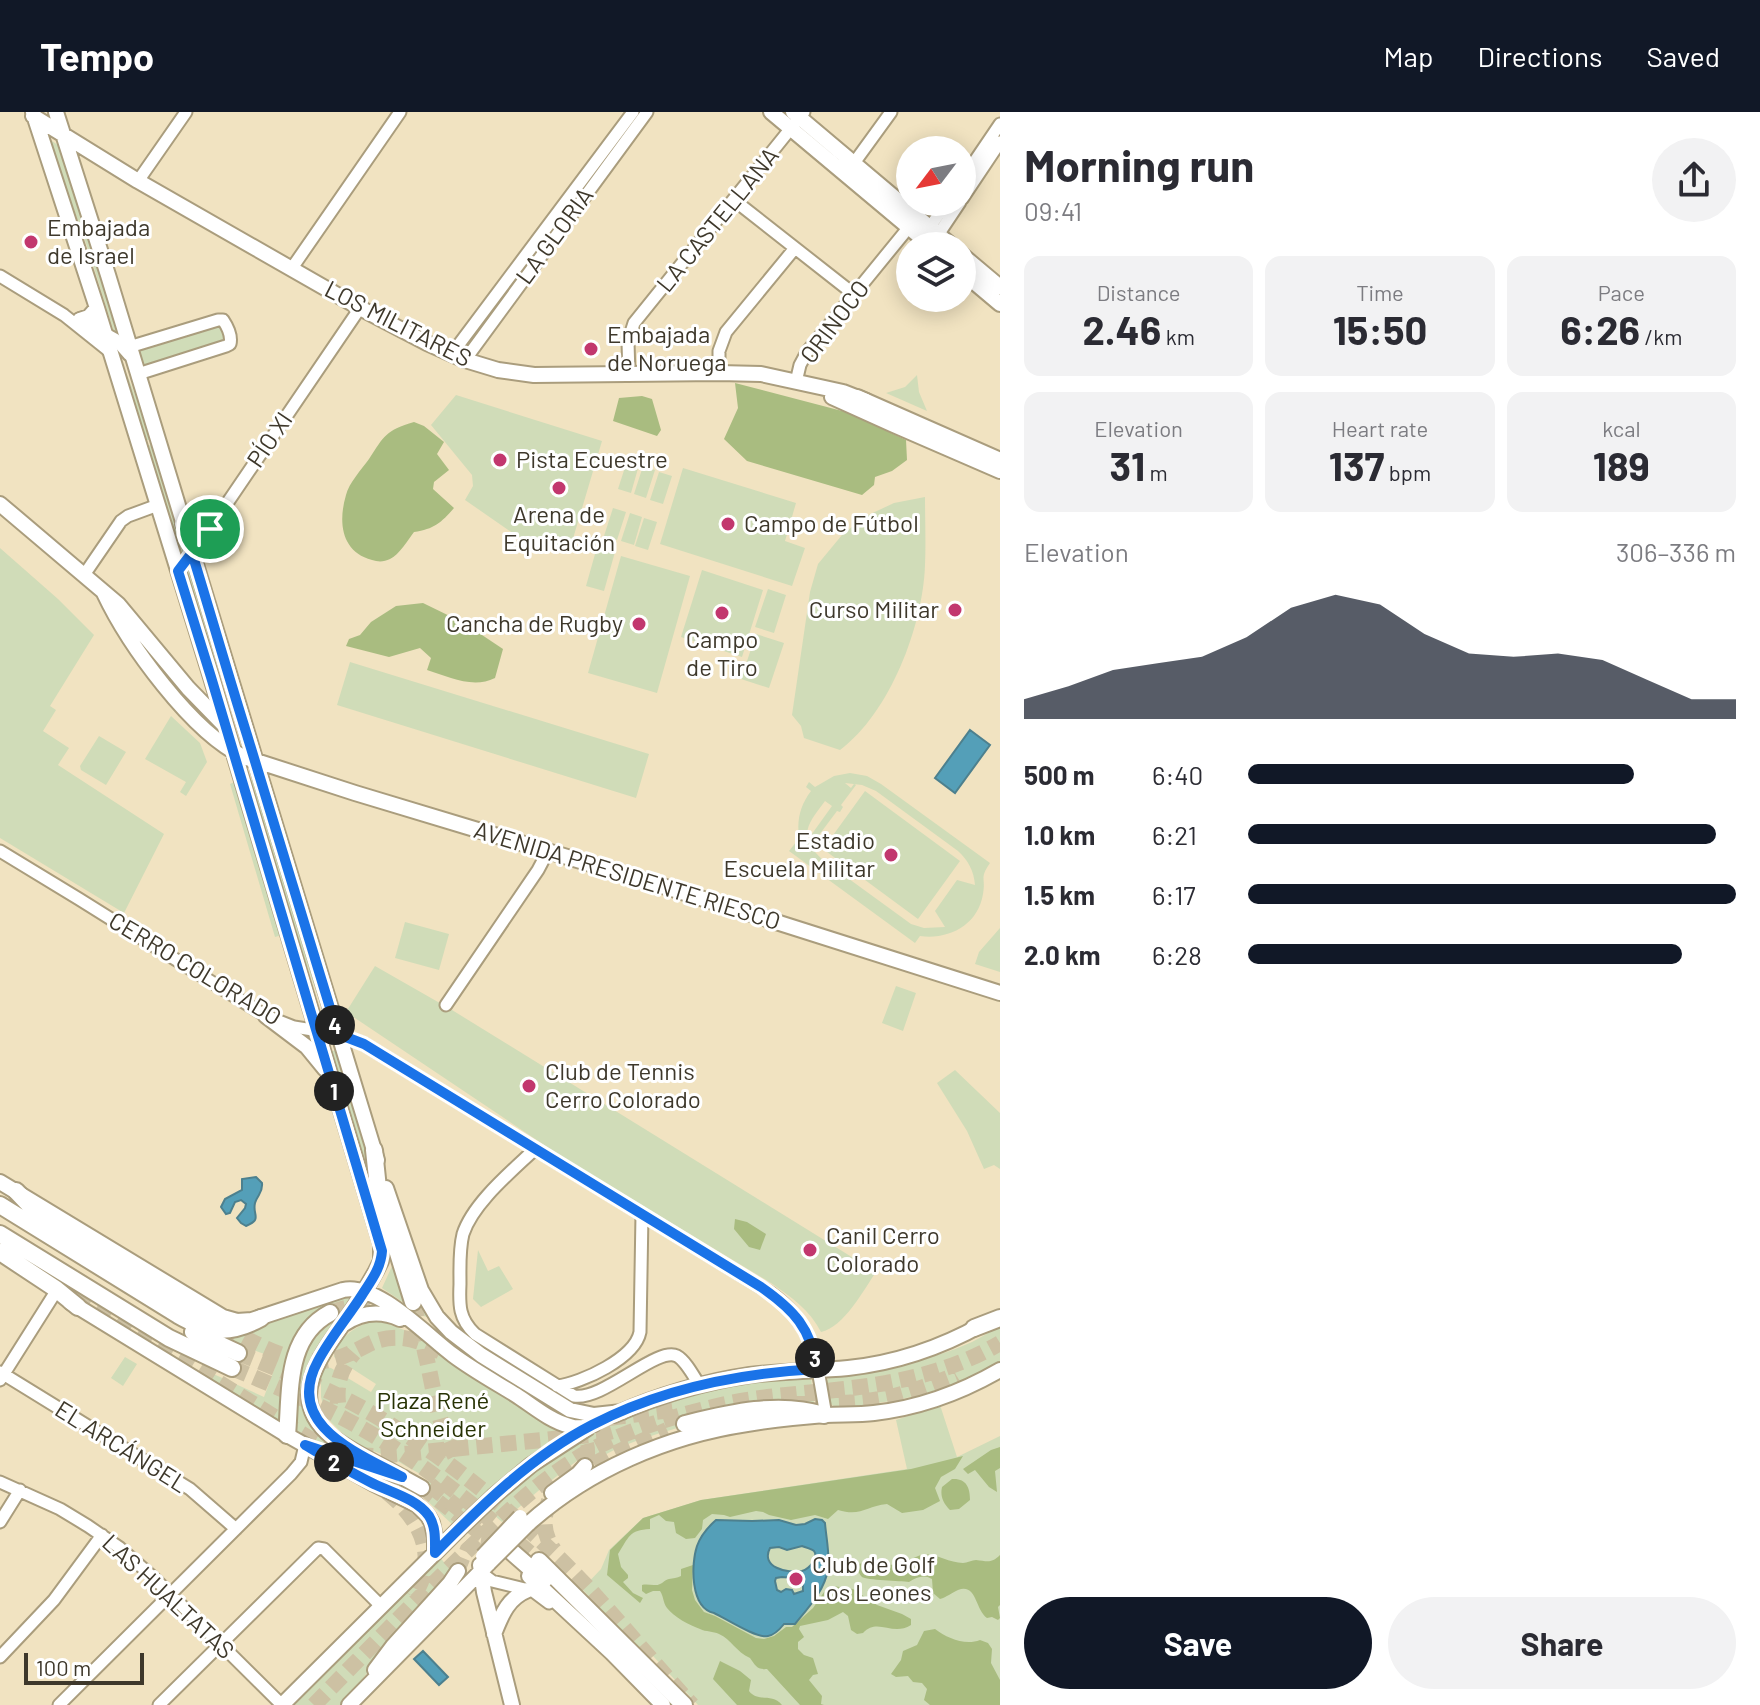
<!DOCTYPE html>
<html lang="en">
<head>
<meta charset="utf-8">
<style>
  body { margin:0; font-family:Barlow,sans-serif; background:#f2f2f3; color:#2b2b33; height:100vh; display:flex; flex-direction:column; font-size:30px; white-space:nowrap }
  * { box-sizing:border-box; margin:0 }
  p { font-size:26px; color:#7c7c81 }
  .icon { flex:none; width:44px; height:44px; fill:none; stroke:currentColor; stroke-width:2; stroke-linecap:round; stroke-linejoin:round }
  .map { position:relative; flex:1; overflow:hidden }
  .details { display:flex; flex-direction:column; background:#fff; width:760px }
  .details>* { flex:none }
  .needle { width:52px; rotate:238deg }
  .controls { position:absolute; left:896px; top:24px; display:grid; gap:16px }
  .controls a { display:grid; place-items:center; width:80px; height:80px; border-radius:50%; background:#fff; box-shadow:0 4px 20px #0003; font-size:40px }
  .scale { position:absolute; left:24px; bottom:20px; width:120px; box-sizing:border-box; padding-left:8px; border:4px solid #3e382b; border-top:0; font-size:22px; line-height:28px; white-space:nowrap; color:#3e382b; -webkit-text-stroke:6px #fff; paint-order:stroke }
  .pin { position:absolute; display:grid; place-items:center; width:68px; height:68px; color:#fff; margin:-34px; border:4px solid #fff; border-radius:50%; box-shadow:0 2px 8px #0007 }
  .km { position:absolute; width:40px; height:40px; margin:-20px; border-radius:50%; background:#222; color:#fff; font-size:22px; line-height:40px; text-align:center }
  .round { display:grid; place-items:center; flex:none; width:84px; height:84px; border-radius:42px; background:#f2f2f3 }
  .overview { display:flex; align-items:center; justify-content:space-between; height:136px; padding:0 24px }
  h1 { font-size:44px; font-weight:700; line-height:60px }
  .metrics { display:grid; grid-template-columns:repeat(3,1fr); gap:12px; height:136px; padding:8px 24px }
  .metrics div { display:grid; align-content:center; border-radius:16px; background:#f2f2f3; text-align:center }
  .metrics b { font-size:40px; font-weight:700 }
  .metrics small { font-size:22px; font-weight:400 }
  .metrics p { font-size:22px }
  .chart { height:224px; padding:16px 24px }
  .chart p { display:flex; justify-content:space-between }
  .chart svg { width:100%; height:144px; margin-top:8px; fill:#111827; opacity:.7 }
  .action { display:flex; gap:16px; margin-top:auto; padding:16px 24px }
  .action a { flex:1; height:92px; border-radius:48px; background:#111827; color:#fff; font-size:32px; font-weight:700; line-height:92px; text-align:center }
  .action a+a { background:#f2f2f3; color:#2b2b33 }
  ul { padding:0 24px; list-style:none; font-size:26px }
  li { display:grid; grid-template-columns:128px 96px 1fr; align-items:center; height:60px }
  li i { height:20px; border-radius:10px; background:#111827 }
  header { display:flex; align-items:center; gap:48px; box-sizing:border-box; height:112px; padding:0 40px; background:#111827; color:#fff }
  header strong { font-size:38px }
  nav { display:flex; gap:44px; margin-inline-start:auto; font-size:28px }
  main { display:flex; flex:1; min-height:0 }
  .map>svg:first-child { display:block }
  .green { fill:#d0dcb8; fill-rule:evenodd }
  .forest { fill:#a9bc80 }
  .water { fill:#549fb8; stroke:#4d808e; stroke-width:2; fill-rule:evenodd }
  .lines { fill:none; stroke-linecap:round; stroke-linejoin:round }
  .major-tunnel { stroke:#cdc1a3; stroke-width:14; stroke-dasharray:14 7; stroke-linecap:butt }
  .highway-tunnel { stroke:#cdc1a3; stroke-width:16; stroke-dasharray:16 8; stroke-linecap:butt }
  .minor-casing { stroke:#aa9d7d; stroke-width:15 }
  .major-casing { stroke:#aa9d7d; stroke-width:18 }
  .highway-casing { stroke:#aa9d7d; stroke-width:20 }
  .minor { stroke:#fff; stroke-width:11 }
  .major { stroke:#fff; stroke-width:14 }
  .highway { stroke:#fff; stroke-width:16 }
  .major-bridge-casing { stroke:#aa9d7d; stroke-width:18; stroke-linecap:butt }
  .major-bridge { stroke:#fff; stroke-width:14 }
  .route-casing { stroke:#fff; stroke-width:16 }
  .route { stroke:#1a73e8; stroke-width:10 }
  .poi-dot { fill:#c2376e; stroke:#fff; stroke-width:3 }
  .labels { text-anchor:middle; stroke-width:6; stroke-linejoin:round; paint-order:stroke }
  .street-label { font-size:24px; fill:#3e382b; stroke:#fff }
  .poi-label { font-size:24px; fill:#3e382b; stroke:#fff; text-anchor:start }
  .park-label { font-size:24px; fill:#273204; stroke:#fff }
</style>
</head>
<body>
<header>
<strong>Tempo</strong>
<nav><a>Map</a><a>Directions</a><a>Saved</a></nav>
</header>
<main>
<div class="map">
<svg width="1000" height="1593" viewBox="0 0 1000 1593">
  <rect width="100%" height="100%" fill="#f1e3c1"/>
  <path class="green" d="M49 27 65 38 123 222 117 224 113 217 89 140Z
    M223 211 232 227 144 256 139 238Z
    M116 235 153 328H145Z
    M917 263 919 280 927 299 886 281 905 275Z
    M456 283 602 329 569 440 517 424 465 388 473 374 472 363 431 313Z
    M150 333 154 334 238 611 235 609 147 335Z
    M627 349 639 353 631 381 618 377Z
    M643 354 655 358 646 386 634 382Z
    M683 356 796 391 785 429 805 436 792 474 660 432Z
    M659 360 672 364 663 392 650 388Z
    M925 385C925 408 926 431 925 453 923 514 890 601 840 638L804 626 801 614 792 603 810 480 818 452 842 423 864 405 894 391Z
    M613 396 626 400 617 428 604 424Z
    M630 401 642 405 634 433 621 429Z
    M644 406 657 410 648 438 635 434Z
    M597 435 615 440 604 479 586 474Z
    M0 436 58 487 94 523 50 594 56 598 43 619 69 636 58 653 164 722 124 801 0 726Z
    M621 444 690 464 657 581 588 561Z
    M702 458 763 478 742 545 681 525Z
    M768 477 786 483 774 521 755 515Z
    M756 522 784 531 769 576 741 567Z
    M350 550 649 642 636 686 337 593Z
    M171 604 200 631 207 650 186 684 180 680 186 670 145 647Z
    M99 624 126 640 106 673 81 658 80 654Z
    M850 661 867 664 881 672 990 751C979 767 986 765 983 782 978 813 949 828 920 824L915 831 789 739 797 729 800 730C796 711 799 695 811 679L806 675 809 670 815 675 834 664ZM845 671 862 673 876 679 958 739C968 748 974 759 975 773L957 768 935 799 945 815 924 816 911 812 823 748C797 724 807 713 825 689L832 694 809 726 816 732 821 725 819 723 837 699 840 700 843 695 841 693 856 673 854 672 851 676Z
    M256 667 330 907 327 911 308 856 302 844 248 668Z
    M237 669 282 823 275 825 230 672Z
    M865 679 960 749 918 807 823 737Z
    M405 810 449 822 439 858 395 846Z
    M1000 816V860L975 852 979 840Z
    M375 854 452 898 876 1160C863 1179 844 1215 821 1220 810 1198 791 1185 771 1171L562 1045 346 900Z
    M896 874 916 881 903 919 882 911Z
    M339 937 371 1041 376 1087 330 940Z
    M955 958 1000 1001V1057L994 1053 984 1057 967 1019 937 971Z
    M478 1138 488 1159 499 1154 513 1177 481 1195 473 1187Z
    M393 1152 420 1188 431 1206 423 1204 382 1176Z
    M341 1184H359L309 1259 318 1320 333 1339 296 1318C299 1275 293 1236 334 1209L329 1197 314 1207 285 1314 210 1267 209 1260 264 1285 278 1247 217 1225Z
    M370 1210H383L412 1221 531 1300 570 1318 490 1380 454 1414 422 1384 404 1374 407 1371 422 1379 429 1367 390 1345 359 1334 341 1320 326 1305 321 1285V1262L326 1255 331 1256 371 1280 376 1272 334 1245C337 1227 354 1215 370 1210Z
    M1000 1214V1253L951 1274 918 1283 898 1288 842 1296H836L831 1292 825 1272 830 1264C878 1257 928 1250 972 1230 982 1225 991 1219 1000 1214Z
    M125 1245 137 1252 123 1274 111 1266Z
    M811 1265 814 1291 749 1290 721 1294 682 1303 684 1314C651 1324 619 1332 590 1352L582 1345 544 1374 502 1410 488 1398 579 1322 606 1308 723 1271Z
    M940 1293 957 1345 1000 1324V1593H698L643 1533 638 1536 582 1477 601 1457 609 1438 643 1406 701 1388 907 1357 896 1308Z
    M439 1444 451 1459 406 1508 359 1572 340 1593H294L293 1592Z"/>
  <path class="forest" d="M735 271 846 300 906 328 907 348 892 359 875 365 874 373 862 383 747 349 724 327 738 296Z
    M642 284 652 287 661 318 657 324 613 309 619 286Z
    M414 310 424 314 444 330 437 342 449 358 434 370 433 377 454 396C441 411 434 417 414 420 408 428 399 443 390 447 384 450 378 450 372 448 341 440 338 410 346 383 349 371 361 358 369 347 384 324 386 318 414 310Z
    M423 491 464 511 503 537 495 566C473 577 449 565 427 558L431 546 420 536 389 545 346 534 349 527 360 523 371 510 396 494Z
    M735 1107 747 1110 766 1122 760 1138 749 1135 734 1117Z
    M1000 1335V1356L995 1359 997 1380 989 1375 975 1358 968 1362 963 1357 991 1338Z
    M963 1344 955 1357 941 1365 935 1376 940 1389 923 1398 902 1401 887 1392C866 1394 861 1405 838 1398L828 1407 815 1403 791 1408 769 1403 763 1400 756 1399 730 1405 724 1403 712 1402 703 1408 702 1417 695 1426 686 1427 676 1421 674 1410 666 1409 659 1403 650 1407V1417C629 1418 629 1425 618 1442L621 1455 628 1463V1466L623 1470 633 1481 643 1486 640 1491 607 1463 610 1438 643 1406 701 1388 911 1357Z
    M952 1367C966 1366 970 1375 970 1388L959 1397 950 1398C943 1391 940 1384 942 1375Z
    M923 1442C937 1442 950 1451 963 1451 967 1451 972 1448 976 1448 987 1449 991 1452 1000 1443V1493L998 1495 1000 1506 998 1508 992 1505 987 1506C975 1498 977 1471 958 1478 951 1481 947 1485 940 1487L933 1481 932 1467C924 1462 917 1465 909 1470 901 1469 866 1468 862 1465 858 1461 858 1457 858 1452L863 1451 897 1453Z
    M693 1453 692 1478 695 1488 704 1500 715 1504 756 1526 764 1527 774 1524 786 1515H792L813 1496 824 1480 833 1474 853 1477 877 1493 902 1502 911 1507V1513C892 1525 878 1505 863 1521L857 1522 851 1518 848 1504 843 1500 828 1508 800 1514 799 1517 804 1525 798 1530V1537L804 1543 813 1546 818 1562 813 1563 809 1568 822 1584 821 1592 824 1593H800L767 1557C757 1558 755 1553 750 1546 736 1540 731 1527 719 1522 713 1519 706 1520 700 1517 689 1513 674 1505 667 1496 663 1491 664 1485 660 1479H653L646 1482 642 1479V1473C646 1472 650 1473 654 1473 661 1474 664 1468 669 1467 673 1466 677 1466 681 1464V1457Z
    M935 1517C947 1526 965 1534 980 1528L988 1531 992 1537 991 1551 1000 1568V1593H930L924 1588 927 1577 922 1571 913 1570 908 1564 896 1565 891 1562 901 1548 903 1539 917 1533 924 1519Z
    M720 1549 740 1559 751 1568 749 1579C758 1591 772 1580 782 1593H737L713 1567Z"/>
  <path class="water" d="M970 618 990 633 955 681 935 666Z
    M256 1065 262 1071C263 1081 258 1082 255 1091 252 1103 263 1107 246 1114L241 1111 237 1106 245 1096 246 1092 241 1088 235 1090 230 1101 226 1102 221 1095 225 1087 242 1078V1067Z
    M815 1407 822 1408 825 1411C826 1425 830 1442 828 1457 825 1478 808 1496 795 1512H784C780 1517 775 1523 768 1524 757 1527 725 1506 714 1501 690 1496 691 1452 697 1434 701 1423 708 1415 716 1408L752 1409 779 1408 796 1413 805 1412ZM802 1434C804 1435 812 1437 814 1439 819 1446 809 1457 802 1459 787 1462 760 1455 770 1436L779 1435 787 1438ZM782 1465 803 1467V1479L794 1482 792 1478 786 1477 781 1480 777 1478 775 1469 776 1466Z
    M423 1539 448 1565 439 1573 414 1547Z"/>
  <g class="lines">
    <path class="major-tunnel" d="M560 1301C579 1313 595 1330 585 1354
      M422 1376 503 1440
      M458 1459 467 1437 480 1426 488 1427"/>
    <path class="highway-tunnel" d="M56 1170 349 1351
      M413 1190C417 1207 422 1223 425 1240 434 1276 437 1311 455 1344
      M330 1201C351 1192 369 1192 389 1204
      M223 1214C253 1230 286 1251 321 1249 339 1248 351 1241 367 1233 396 1218 422 1228 447 1244
      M238 1241C283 1259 329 1277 371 1301 440 1341 505 1393 562 1449 608 1494 648 1546 692 1593
      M232 1256C268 1271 304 1286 339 1304 413 1342 477 1395 539 1449
      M338 1291C336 1271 341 1256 354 1241
      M791 1292C828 1292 866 1292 902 1282 920 1277 938 1270 956 1263
      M609 1306 678 1297
      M357 1343 373 1344 413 1341 602 1322 616 1318
      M573 1364 609 1344 667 1318
      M430 1373 480 1414
      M387 1380C420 1407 440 1444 413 1485
      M549 1389C542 1407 543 1422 554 1438
      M314 1593C365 1541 416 1488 468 1438 505 1402 541 1367 586 1341 626 1318 672 1305 717 1294 758 1284 801 1282 844 1277 898 1271 953 1259 1000 1231"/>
    <defs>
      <path id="minor" d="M854 51 891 0
        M962 68 1000 12
        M138 69 186 0
        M962 87 1000 30
        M734 88 855 183
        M930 115 947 90
        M938 123 960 90
        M292 156 400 0
        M0 164 64 203 109 239
        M79 207 115 227 129 243
        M129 235 218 208H223C227 214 232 224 230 232L226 234 138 262
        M451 243 633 0
        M465 248 647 0
        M719 261V239L726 220 795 136
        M629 263 628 230 634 211 804 0
        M796 270 800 253 807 240 909 115
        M178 459 198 434 360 196
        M84 463 121 409 128 404 158 393
        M0 739 79 787 266 904 294 915 338 922 364 932 772 1182C817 1215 816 1252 826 1303
        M446 893 538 758 548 739
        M535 1037C512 1059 473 1091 463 1122 459 1138 460 1155 460 1172 459 1193 459 1207 475 1222L574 1284C603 1289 657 1234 677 1244 686 1249 694 1265 700 1274
        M0 1260 190 1377 236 1417
        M0 1268 55 1181
        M557 1274C582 1271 635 1246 640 1220L642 1102
        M0 1370 60 1397 88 1414 120 1436 154 1466 282 1593
        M0 1410 20 1378
        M480 1460 492 1469 533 1479 549 1491
        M0 1545 54 1488 102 1423
        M59 1593 291 1362 301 1350 305 1333
        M159 1593 318 1436 324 1437 381 1494"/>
      <path id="major" d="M33 0 97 196 211 565 381 1132V1149L376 1159C366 1177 355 1195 343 1212 318 1247 287 1289 332 1325 353 1341 379 1352 402 1365
        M56 0 108 163 377 1048
        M771 0 931 134
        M793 0 952 134
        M33 4 138 69 360 196 427 231 465 248 498 258 534 263 719 261 761 262 843 280 866 289
        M962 143 1000 175
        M962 160 1000 192
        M80 208 89 205 97 196
        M832 285 894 313 1000 359
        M0 392 118 492 188 576 223 612
        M183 412C192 419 199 420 210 417
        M104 481C128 532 192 621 244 645L355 681 650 770 1000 881
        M266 904 307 935 325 957
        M0 1070 223 1205 237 1209 252 1208 343 1178C377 1170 427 1224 453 1243 473 1258 495 1270 516 1283 533 1294 550 1309 570 1314 578 1317 586 1315 594 1312
        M386 1076 421 1178 437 1205 451 1220 481 1243 570 1298 594 1303 622 1300
        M70 1190 287 1323 374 1372 417 1393 428 1404 432 1411 435 1425V1441
        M344 1212C362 1200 380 1198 400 1207
        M614 1303C657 1284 703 1270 750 1263 783 1259 815 1259 848 1256 895 1251 942 1235 983 1212
        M393 1362 402 1365 422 1376
        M552 1381 578 1362 585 1354
        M494 1384 531 1353 588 1316
        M528 1412C588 1358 667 1324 747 1312 772 1308 799 1305 825 1303 841 1302 858 1303 874 1301 918 1296 962 1280 1000 1258
        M480 1453 484 1480 512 1593
        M529 1464 612 1541 663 1593
        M494 1522C502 1502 508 1486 528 1478
        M375 1558 393 1534 450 1471 458 1459
        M282 1593 458 1418
        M349 1593 489 1451"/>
      <path id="highway" d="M857 286 1000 349
        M374 1038 378 1076 413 1190
        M16 1079 36 1100 53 1113 214 1211
        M0 1093 178 1203C209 1221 230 1223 261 1206
        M0 1122 169 1226 232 1256
        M0 1140 56 1177 78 1195
        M974 1216 1000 1206
        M193 1220 238 1241
        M685 1312C730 1301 778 1289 824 1303
        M287 1323C291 1279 285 1225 330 1201
        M512 1440 544 1468
        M539 1449 684 1593"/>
    </defs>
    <use href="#minor" class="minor-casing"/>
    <use href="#major" class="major-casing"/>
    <use href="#highway" class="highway-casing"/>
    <use href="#minor" class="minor"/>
    <use href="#major" class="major"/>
    <use href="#highway" class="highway"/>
    <defs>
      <path id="major-bridge" d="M458 1418 494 1384
        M483 1444 520 1405
        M489 1451 528 1412"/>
    </defs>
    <use href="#major-bridge" class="major-bridge-casing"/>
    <use href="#major-bridge" class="major-bridge"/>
  </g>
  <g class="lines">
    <defs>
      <path id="route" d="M210 417 178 459 211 565 382 1139C381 1156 371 1169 362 1183 348 1205 330 1226 318 1249 283 1313 358 1341 402 1365L305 1333C327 1346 348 1359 370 1370 389 1380 416 1386 429 1404 436 1415 435 1428 435 1441 482 1393 532 1344 592 1313 661 1277 740 1261 817 1257 811 1216 794 1198 761 1175L364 932 338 922C308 822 277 723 247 623 225 553 205 482 183 412 191 419 199 420 210 417"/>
    </defs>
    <use href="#route" class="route-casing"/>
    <use href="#route" class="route"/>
  </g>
  <g class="poi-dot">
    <circle cx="31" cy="130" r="8"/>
    <circle cx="591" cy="237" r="8"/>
    <circle cx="500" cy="348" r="8"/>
    <circle cx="559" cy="376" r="8"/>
    <circle cx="728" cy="412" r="8"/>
    <circle cx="955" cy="498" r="8"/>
    <circle cx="722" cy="501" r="8"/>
    <circle cx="639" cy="512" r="8"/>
    <circle cx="891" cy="743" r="8"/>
    <circle cx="529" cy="974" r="8"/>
    <circle cx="810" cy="1138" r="8"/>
    <circle cx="796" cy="1467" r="8"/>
  </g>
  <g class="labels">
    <g class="street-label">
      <text transform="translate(718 108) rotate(-51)" y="8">LA CASTELLANA</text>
      <text transform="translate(555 124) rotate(-54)" y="8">LA GLORIA</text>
      <text transform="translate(835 210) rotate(-53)" y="8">ORINOCO</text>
      <text transform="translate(398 212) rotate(27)" y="8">LOS MILITARES</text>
      <text transform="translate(270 328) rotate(-56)" y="8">PÍO XI</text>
      <text transform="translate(627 764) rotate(17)" y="8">AVENIDA PRESIDENTE RIESCO</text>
      <text transform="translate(195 857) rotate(31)" y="8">CERRO COLORADO</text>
      <text transform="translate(121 1335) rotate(32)" y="8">EL ARCÁNGEL</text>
      <text transform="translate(168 1485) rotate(43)" y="8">LAS HUALTATAS</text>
    </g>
    <g class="poi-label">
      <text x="47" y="124">Embajada<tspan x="47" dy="28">de Israel</tspan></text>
      <text x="607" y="231">Embajada<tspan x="607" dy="28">de Noruega</tspan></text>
      <text x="516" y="356">Pista Ecuestre</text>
      <text x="559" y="411" text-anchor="middle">Arena de<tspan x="559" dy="28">Equitación</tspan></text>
      <text x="744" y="420">Campo de Fútbol</text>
      <text x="939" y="506" text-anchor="end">Curso Militar</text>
      <text x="623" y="520" text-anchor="end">Cancha de Rugby</text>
      <text x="722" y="536" text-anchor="middle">Campo<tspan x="722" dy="28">de Tiro</tspan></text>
      <text x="875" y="737" text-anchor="end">Estadio<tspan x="875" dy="28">Escuela Militar</tspan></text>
      <text x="545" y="968">Club de Tennis<tspan x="545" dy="28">Cerro Colorado</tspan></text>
      <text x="826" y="1132">Canil Cerro<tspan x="826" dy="28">Colorado</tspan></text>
      <text x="812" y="1461">Club de Golf<tspan x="812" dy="28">Los Leones</tspan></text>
    </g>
    <g class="park-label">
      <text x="433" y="1297">Plaza René<tspan x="433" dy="28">Schneider</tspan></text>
    </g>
  </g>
</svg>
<div class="controls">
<a><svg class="needle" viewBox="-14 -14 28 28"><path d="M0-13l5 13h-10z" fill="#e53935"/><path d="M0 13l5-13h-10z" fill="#7c7c81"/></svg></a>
<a><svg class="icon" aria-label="layers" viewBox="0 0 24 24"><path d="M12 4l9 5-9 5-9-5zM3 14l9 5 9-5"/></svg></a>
</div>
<div class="scale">100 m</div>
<div class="pin" style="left:210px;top:417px;background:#1e9e55"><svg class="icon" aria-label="arrive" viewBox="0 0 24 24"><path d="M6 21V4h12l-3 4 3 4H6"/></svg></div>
<b class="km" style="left:334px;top:979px">1</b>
<b class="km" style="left:334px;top:1350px">2</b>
<b class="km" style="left:815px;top:1246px">3</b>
<b class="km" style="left:335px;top:913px">4</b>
</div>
<section class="details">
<div class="overview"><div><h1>Morning run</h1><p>09:41</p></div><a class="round"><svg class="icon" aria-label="share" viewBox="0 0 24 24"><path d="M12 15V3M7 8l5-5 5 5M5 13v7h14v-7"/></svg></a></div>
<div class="metrics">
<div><p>Distance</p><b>2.46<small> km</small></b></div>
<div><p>Time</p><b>15:50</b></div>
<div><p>Pace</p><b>6:26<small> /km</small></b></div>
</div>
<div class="metrics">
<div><p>Elevation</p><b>31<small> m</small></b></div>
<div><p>Heart rate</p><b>137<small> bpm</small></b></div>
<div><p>kcal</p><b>189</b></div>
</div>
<div class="chart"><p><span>Elevation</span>306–336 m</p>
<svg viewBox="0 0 160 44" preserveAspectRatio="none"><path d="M0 44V38L10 34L20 29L30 27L40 25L50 19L60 10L70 6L80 9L90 18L100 24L110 25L120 24L130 26L140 32L150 38L160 38V44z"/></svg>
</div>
<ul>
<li><b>500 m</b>6:40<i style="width:79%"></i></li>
<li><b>1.0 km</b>6:21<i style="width:96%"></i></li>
<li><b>1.5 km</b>6:17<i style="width:100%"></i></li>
<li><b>2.0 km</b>6:28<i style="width:89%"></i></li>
</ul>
<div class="action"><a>Save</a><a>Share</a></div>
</section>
</main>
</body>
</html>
